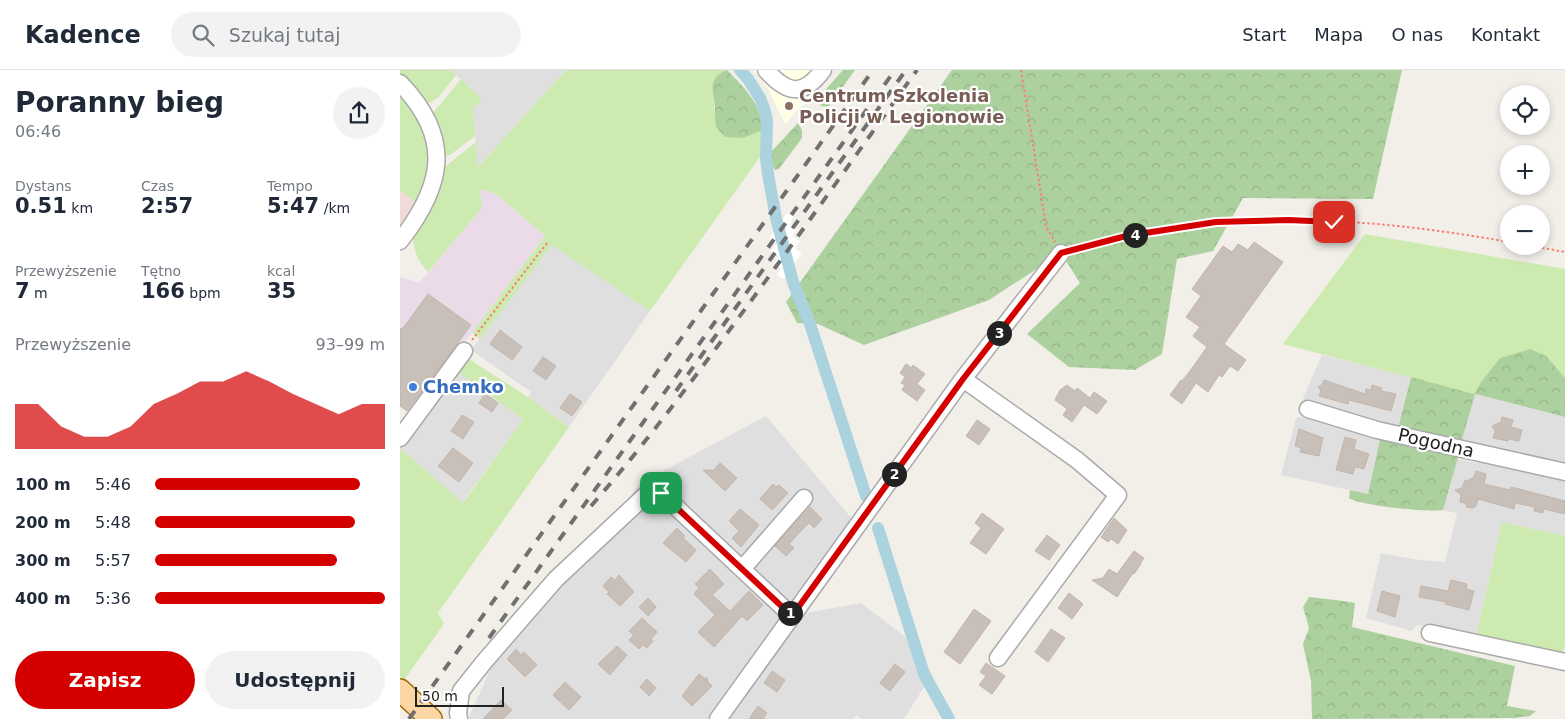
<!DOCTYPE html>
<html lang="pl">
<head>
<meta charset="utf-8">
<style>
  body { margin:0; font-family:"DejaVu Sans",sans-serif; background:#f2f2f3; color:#1f2937; height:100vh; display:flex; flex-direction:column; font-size:19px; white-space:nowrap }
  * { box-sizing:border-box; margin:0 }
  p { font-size:16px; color:#747a83 }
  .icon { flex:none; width:28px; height:28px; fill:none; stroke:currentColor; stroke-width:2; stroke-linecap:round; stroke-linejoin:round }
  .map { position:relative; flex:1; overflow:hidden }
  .panel { display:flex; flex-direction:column; background:#fff; width:400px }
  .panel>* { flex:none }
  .tools { position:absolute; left:1100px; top:15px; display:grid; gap:10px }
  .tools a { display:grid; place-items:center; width:50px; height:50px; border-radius:50%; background:#fff; box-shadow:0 2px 8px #0003; font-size:25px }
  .scale { position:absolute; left:15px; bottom:12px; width:89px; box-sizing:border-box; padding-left:5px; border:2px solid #222; border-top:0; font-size:14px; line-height:18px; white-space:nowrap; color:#222; -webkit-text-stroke:4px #fff; paint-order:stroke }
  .pin { position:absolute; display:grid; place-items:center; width:42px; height:42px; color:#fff; margin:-21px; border-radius:10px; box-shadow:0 2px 8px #0006 }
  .km { position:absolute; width:25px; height:25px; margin:-12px; border-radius:50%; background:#222; color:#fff; font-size:14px; line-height:25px; text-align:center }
  .round { display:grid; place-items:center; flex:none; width:52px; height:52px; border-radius:26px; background:#f2f2f3 }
  .summary { display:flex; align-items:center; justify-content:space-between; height:85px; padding:0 15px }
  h1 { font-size:28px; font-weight:700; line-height:38px }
  .metrics { display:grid; grid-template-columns:repeat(3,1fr); gap:8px; height:85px; padding:5px 15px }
  .metrics div { display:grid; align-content:center }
  .metrics b { font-size:21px; font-weight:700 }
  .metrics small { font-size:14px; font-weight:400 }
  .metrics p { font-size:14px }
  .chart { height:140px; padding:10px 15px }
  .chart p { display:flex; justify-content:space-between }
  .chart svg { width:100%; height:90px; margin-top:5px; fill:#d40000; opacity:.7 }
  .button { display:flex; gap:10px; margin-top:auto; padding:10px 15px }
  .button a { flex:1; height:58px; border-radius:30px; background:#d40000; color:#fff; font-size:20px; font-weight:700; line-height:58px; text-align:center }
  .button a+a { background:#f2f2f3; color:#1f2937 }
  ul { padding:0 15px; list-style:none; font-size:16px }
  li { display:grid; grid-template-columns:80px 60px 1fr; align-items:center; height:38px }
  li i { height:12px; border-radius:6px; background:#d40000 }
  header { display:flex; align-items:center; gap:30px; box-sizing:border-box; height:70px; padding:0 25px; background:#fff; border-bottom:1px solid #e0e1e3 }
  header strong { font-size:24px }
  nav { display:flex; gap:28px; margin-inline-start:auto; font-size:18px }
  .search { width:350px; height:45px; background:#f2f2f3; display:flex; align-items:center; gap:12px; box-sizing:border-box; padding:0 18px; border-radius:28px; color:#747a83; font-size:19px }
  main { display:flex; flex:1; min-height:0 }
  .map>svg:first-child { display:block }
  .residential { fill:#e0dfdf }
  .commercial { fill:#f2dad9 }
  .industrial { fill:#ebdbe8 }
  .education { fill:#ffffe5 }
  .grass { fill:#cdebb0 }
  .forest { fill:url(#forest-crowns) }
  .pier { fill:#fff }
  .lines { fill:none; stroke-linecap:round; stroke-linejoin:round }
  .canal { stroke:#aad3df; stroke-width:12 }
  .building { fill:#c7bfb8; stroke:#c4b6ab }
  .minor-casing { stroke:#a9a9a9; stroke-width:19 }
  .major-casing { stroke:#a06b00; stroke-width:24 }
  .path { stroke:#fa8072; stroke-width:2; stroke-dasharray:2.5 2.5; stroke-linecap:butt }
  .minor { stroke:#fff; stroke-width:16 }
  .major { stroke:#fcd6a4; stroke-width:21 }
  .rail { stroke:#707070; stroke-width:4; stroke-dasharray:10 10; stroke-linecap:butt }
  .route-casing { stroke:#fff; stroke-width:10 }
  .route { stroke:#d40000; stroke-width:6 }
  .education-dot { fill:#8d6e63; stroke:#fff; stroke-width:2 }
  .shop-dot { fill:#3f7fe0; stroke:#fff; stroke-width:2 }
  .labels { text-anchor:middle; stroke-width:4.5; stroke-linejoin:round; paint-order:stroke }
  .education-label { font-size:18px; font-weight:bold; fill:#785e54; stroke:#fff; text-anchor:start }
  .shop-label { font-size:18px; font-weight:bold; fill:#366cbe; stroke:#fff; text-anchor:start }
  .street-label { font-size:18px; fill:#222; stroke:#fff }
</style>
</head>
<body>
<header>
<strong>Kadence</strong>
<div class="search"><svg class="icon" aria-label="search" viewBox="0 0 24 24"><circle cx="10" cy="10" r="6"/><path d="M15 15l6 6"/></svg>Szukaj tutaj</div>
<nav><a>Start</a><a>Mapa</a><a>O nas</a><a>Kontakt</a></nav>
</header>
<main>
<section class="panel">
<div class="summary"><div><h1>Poranny bieg</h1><p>06:46</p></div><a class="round"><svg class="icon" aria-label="share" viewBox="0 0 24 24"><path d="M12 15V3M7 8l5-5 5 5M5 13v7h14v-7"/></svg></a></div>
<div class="metrics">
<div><p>Dystans</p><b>0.51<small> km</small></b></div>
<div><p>Czas</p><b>2:57</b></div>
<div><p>Tempo</p><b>5:47<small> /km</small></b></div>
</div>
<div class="metrics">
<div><p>Przewyższenie</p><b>7<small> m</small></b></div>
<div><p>Tętno</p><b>166<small> bpm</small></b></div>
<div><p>kcal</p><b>35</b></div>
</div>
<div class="chart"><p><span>Przewyższenie</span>93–99 m</p>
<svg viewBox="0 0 160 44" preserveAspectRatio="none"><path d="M0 44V22L10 22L20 33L30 38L40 38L50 33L60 22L70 17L80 11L90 11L100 6L110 11L120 17L130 22L140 27L150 22L160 22V44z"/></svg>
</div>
<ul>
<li><b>100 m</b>5:46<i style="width:89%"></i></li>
<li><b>200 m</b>5:48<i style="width:87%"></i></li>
<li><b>300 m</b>5:57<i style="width:79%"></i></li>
<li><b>400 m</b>5:36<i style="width:100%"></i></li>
</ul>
<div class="button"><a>Zapisz</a><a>Udostępnij</a></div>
</section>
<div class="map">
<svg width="1165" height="649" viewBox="0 0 1165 649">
  <defs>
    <pattern id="forest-crowns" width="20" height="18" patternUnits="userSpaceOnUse" patternTransform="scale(1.25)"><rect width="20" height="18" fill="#add19e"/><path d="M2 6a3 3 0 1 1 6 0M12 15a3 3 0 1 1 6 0" fill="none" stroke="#95b388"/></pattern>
  </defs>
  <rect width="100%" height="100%" fill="#f2efe9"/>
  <path class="residential" d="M50 0H166L78 97 71 18Z
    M152 174 250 241 169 357 128 327 131 322 71 280Z
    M922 285 1011 307 998 358 906 333 903 328Z
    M56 301 124 348 62 433 0 378 48 312 51 314 57 306 54 304Z
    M1074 324 1165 347V397L1061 373Z
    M366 346 463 462 406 543 461 533 516 575 532 604 504 649H462L456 645 453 649H68L97 585 241 413Z
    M915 346 981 365 968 424 881 405 896 348Z
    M1057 389 1077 393 1084 389 1165 407V466L1102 452 1076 567 1017 555 1012 561 966 548 981 483 1019 490 1045 492 1057 443 1043 440Z"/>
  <path class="commercial" d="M0 120 16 133 0 155Z"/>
  <path class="industrial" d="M80 119 96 124 145 166 11 344 0 336V207L19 213 82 138Z"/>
  <path class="education" d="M353 0H434L385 54 368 18Z"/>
  <path class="grass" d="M0 0H50L56 5 38 28 29 33 25 32 0 3Z
    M166 0H327C305 13 315 24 315 45L343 68 363 60 362 84 250 241 152 175 80 269 72 263 145 166 96 124 80 119 82 138 28 202C17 190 13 180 13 164L42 99 76 72 78 97Z
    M61 9 82 29 73 39 75 66 50 85 44 86 32 46 33 43Z
    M0 26 14 41 27 73 29 92 28 107 16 133 0 120Z
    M965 164 1165 199V308L1156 298 1081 312 1074 324 883 274Z
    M66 287 128 327 169 357 38 543 44 554 4 610 0 606V378L63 433 123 349 56 301Z
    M1102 452 1165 466V576L1162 585 1076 567Z"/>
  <path class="forest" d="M327 0C345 18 361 34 363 60L343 68 325 67 316 57C315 51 315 44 315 37 313 21 307 7 327 0Z
    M443 0H455L429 36C423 37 421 37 418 32L419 27Z
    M552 0H1002L973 129 843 128 813 181 777 189 762 284 735 300 669 297 627 264 680 213 661 183 589 230 464 275 418 254 397 253 386 232Z
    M398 53 402 60V68L379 99 375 100 370 91 371 82Z
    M1130 279 1146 286 1165 308V347L1075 324 1061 373 998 358 1011 307 1074 324 1081 312 1100 288Z
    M981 365 1059 384 1043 440C1031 443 957 435 949 428L950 420 968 424Z
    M909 527 944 531 955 533 952 557 1115 596 1107 636 1136 641 1130 646 1113 648 912 649 911 611 903 574 909 558 903 537Z"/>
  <path class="pier" d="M387 143 394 147 390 154 397 159 392 166 400 171 395 178 402 183 383 209 377 205 381 198 374 193 379 186 371 181 376 174 369 169Z"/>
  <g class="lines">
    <path class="canal" d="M340 0 348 9 360 28 365 41 367 51 366 89 368 104 376 148 393 212 410 254 466 426
      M478 458 524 604 549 649"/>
  </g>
  <path class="building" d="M854 172 883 192 824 274 846 290 838 301 830 296 822 307 819 305 808 322 796 313 782 334 770 325 781 310 782 311 790 301 807 277 793 266 800 257 786 247 801 226 792 219 823 176 832 182 838 174 848 180Z
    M28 224 71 255 7 341 0 336V259L3 258Z
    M100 260 122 277 112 290 90 274Z
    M143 287 156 296 146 310 133 301Z
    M506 294 512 298 513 295 525 304 517 314 525 320 517 331 502 320 505 315 501 313 505 307 500 303Z
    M924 310 965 324 966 319 971 320 972 315 982 318 981 321 996 324 991 341 949 330 948 334 919 326 921 321 918 317 922 315Z
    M667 315 675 321 677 318 690 328 694 322 707 331 697 344 684 335 672 352 663 345 667 339 655 330 660 320Z
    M85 324 98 333 92 342 79 333Z
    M170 324 182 332 172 346 160 338Z
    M62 345 74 352 63 369 51 361Z
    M1102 347 1113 350 1111 357 1122 360 1119 371 1108 369V371L1093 368 1095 361 1092 356 1101 352Z
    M577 350 590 359 579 375 566 366Z
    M899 359 923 368 919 386 900 382 901 378 895 376Z
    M945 367 956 370 954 379 969 384 964 399 955 397 953 404 936 400Z
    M53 378 73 393 59 412 38 396Z
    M320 393 337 408 325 421 303 400H314Z
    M1076 401 1086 404 1084 414 1110 420 1111 417 1165 431V444L1144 439 1143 443 1134 441 1135 437 1115 433 1114 439 1078 429 1076 436 1073 438 1067 437 1065 433 1060 432 1061 425 1055 420 1062 418 1065 410 1067 411 1074 407Z
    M373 414 376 417 379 415 388 423 372 440 360 429Z
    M410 437 422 449 414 458 409 453 398 464 389 474 394 478 386 486 375 476Z
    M340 439 359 455 341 477 332 468 339 461 329 451Z
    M582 443 604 459 586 484 570 473 581 458 575 453Z
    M714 448 727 460 718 474 711 469 708 472 701 467Z
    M277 458 285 466 283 468 296 480 286 492 263 473Z
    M647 465 660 475 649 490 635 481Z
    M734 481 744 488 740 494H741L734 504 733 503 717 527 692 510 703 508 709 499 717 504Z
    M310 499 324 514 312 525 330 541 349 521 363 535 347 551 342 546 314 577 298 562 315 545 294 524 299 518 295 514Z
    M219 505 234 522 220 536 207 524 209 522 203 516 211 507 215 510Z
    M1051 510 1067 514 1066 519 1074 521 1069 540 1045 534 1046 532 1019 527 1021 516 1048 521Z
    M982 521 1000 526 995 547 977 541Z
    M669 523 683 534 672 549 658 538Z
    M248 528 256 537 248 546 239 537Z
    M574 539 591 551 560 594 544 582Z
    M242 548 257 562 251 569 253 571 247 578 243 575 239 579 229 570 234 565 229 561Z
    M651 559 665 568 648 592 635 582Z
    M217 576 227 585 210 605 198 594Z
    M116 579 121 585 124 582 137 595 125 607 107 589Z
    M586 593 605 606 592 624 579 615 586 606 580 602Z
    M495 594 505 602 490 621 480 613Z
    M372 601 385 610 377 622 364 613Z
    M299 604 304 608H307L308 612 312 616 292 636 282 626Z
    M247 609 256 618 249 626 240 617Z
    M165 612 181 627 169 640 153 625Z
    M101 630 112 640 103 649H83Z
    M358 636 367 643 363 649H349Z"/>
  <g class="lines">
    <defs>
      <path id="minor" d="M366 0C387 24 403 27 423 0
        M0 13C53 68 44 115 0 171
        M563 309 677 390 718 425 598 588
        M908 339 977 360 1165 402
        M0 368 64 281
        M342 499 404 428
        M1030 563 1165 592
        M59 649 58 643 61 621 84 592 156 509 250 421 261 423 392 546
        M318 649 563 309 661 183"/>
      <path id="major" d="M0 620 31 649"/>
    </defs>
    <use href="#minor" class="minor-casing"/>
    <use href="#major" class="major-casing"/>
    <path class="path" d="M621 0 646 156 655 172
      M1132 176 1165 182
      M675 179C710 170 744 164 780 158 792 156 805 153 817 152 915 145 1013 155 1109 172
      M72 270 147 173"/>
    <use href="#minor" class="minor"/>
    <use href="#major" class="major"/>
    <path class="rail" d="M276 321 506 0
      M191 436C241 379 286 319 331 258 394 173 455 86 517 0
      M89 568 495 0
      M9 649 473 0"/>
  </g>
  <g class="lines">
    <defs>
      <path id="route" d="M261 423 392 546 563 309 661 183 726 166 816 152 888 150 934 152"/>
    </defs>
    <use href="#route" class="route-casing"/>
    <use href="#route" class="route"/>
  </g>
  <circle class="education-dot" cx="389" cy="36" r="5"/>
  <circle class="shop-dot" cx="13" cy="317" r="5"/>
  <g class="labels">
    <g class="education-label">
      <text x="399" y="32">Centrum Szkolenia<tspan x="399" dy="21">Policji w Legionowie</tspan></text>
    </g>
    <g class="shop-label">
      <text x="23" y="323">Chemko</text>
    </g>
    <g class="street-label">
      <text transform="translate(1036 373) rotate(13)" y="6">Pogodna</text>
    </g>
  </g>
</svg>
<div class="tools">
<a><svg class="icon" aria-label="locate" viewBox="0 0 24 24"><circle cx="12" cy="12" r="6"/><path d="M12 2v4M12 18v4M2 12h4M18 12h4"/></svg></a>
<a>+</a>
<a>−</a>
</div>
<div class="scale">50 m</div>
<div class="pin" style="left:261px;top:423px;background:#1e9e55"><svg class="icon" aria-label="arrive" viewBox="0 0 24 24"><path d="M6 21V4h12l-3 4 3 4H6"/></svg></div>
<div class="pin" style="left:934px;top:152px;background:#d93025"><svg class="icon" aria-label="check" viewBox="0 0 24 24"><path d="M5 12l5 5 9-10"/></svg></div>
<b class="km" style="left:390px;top:543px">1</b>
<b class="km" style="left:494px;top:404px">2</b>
<b class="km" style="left:599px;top:263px">3</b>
<b class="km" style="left:735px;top:165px">4</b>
</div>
</main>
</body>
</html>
